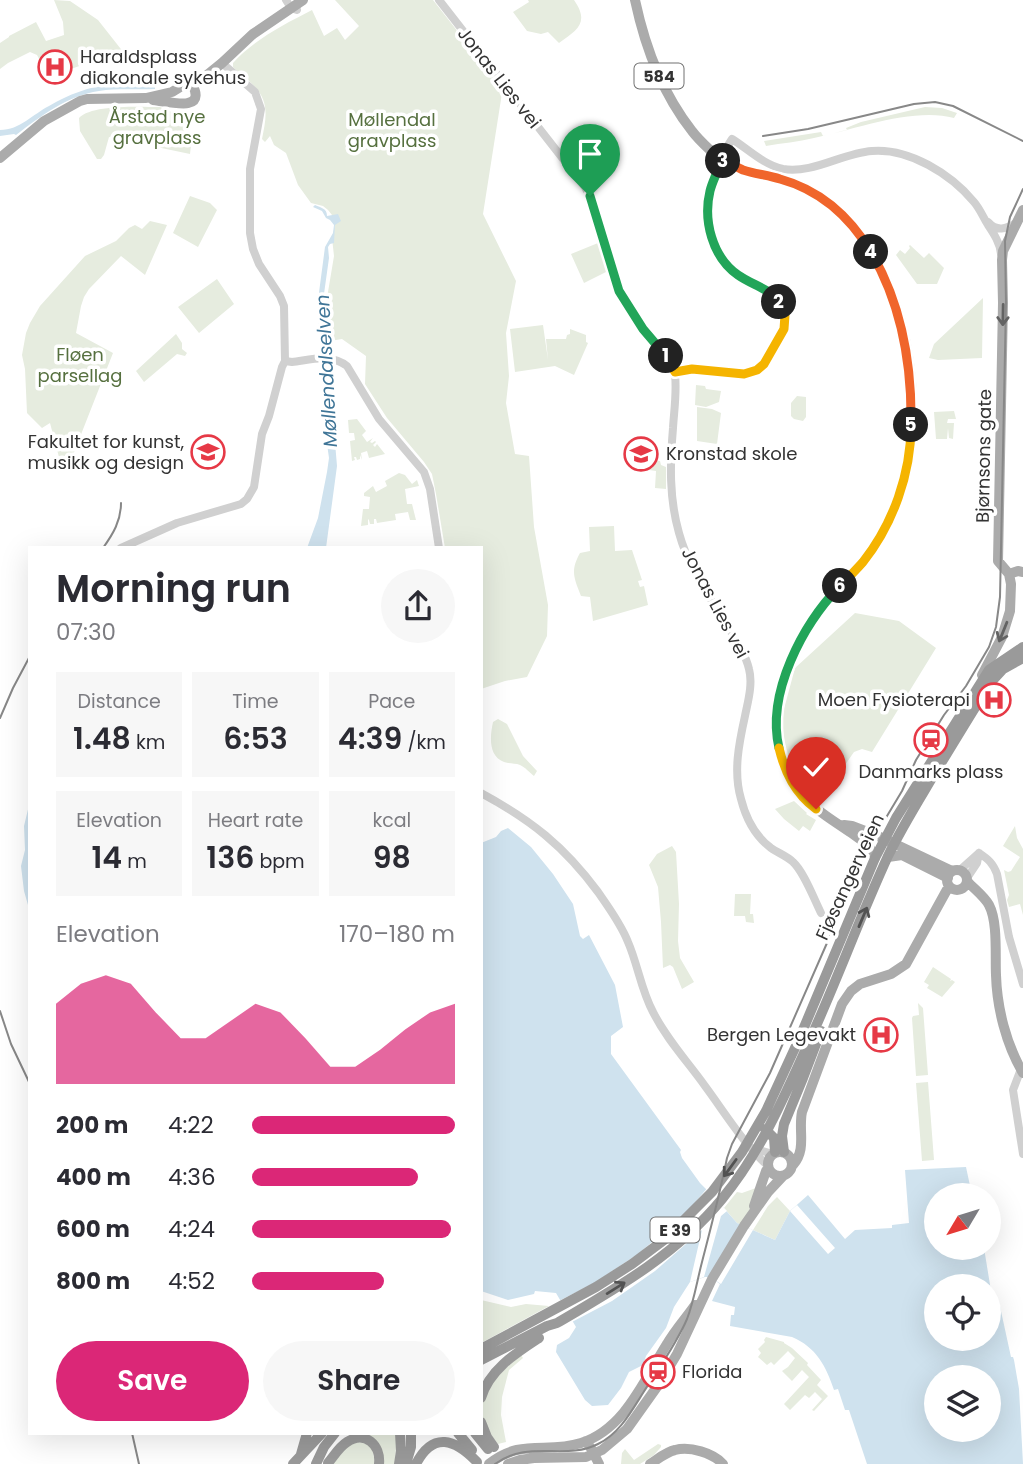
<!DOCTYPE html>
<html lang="en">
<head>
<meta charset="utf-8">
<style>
  body { margin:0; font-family:Poppins,sans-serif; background:#f7f7f7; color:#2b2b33; height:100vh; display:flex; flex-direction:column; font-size:26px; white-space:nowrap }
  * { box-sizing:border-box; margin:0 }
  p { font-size:23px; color:#7c7c81 }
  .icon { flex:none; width:38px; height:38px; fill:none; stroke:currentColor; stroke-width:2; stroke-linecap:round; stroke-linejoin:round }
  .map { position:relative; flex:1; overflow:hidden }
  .drawer { position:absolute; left:28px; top:546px; width:455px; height:889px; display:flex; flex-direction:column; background:#fff; border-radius:0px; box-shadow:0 7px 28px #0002 }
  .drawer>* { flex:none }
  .needle { width:46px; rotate:232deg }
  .buttons { position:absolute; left:924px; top:1183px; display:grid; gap:14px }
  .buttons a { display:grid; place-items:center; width:77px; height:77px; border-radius:50%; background:#fff; box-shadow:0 7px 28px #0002; font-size:35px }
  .pin { position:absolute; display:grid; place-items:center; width:60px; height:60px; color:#fff; margin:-72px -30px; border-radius:50% 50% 50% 0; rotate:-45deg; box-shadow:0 0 7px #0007 }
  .pin .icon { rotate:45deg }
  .km { position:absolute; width:35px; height:35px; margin:-18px; border-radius:50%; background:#222; color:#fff; font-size:19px; line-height:35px; text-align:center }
  .round { display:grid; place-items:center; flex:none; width:74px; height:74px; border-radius:37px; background:#f7f7f7 }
  .overview { display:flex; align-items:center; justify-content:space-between; height:119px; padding:0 28px }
  h1 { font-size:38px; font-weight:600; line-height:52px }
  .figures { display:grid; grid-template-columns:repeat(3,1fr); gap:10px; height:119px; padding:7px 28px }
  .figures div { display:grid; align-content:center; border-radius:0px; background:#f7f7f7; text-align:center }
  .figures b { font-size:30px; font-weight:600 }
  .figures small { font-size:19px; font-weight:400 }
  .figures p { font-size:19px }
  .chart { height:196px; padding:14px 28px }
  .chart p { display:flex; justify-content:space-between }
  .chart svg { width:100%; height:126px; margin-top:7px; fill:#db2777; opacity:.7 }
  .cta { display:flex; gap:14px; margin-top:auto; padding:14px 28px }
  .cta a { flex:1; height:80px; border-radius:42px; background:#db2777; color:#fff; font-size:28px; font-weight:600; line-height:80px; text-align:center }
  .cta a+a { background:#f7f7f7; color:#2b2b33 }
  ul { padding:0 28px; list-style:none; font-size:23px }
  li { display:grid; grid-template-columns:112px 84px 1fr; align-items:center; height:52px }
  li i { height:18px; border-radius:9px; background:#db2777 }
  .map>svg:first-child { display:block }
  .green { fill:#e6ecdf }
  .water { fill:#cfe2ee; fill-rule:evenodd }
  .pier { fill:#fff }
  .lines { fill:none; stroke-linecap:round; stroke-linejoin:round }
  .minor { stroke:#d0d0d0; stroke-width:8 }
  .major { stroke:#ababab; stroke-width:10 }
  .highway { stroke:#9a9a9a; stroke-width:10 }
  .tram { stroke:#888; stroke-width:2 }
  .oneway { stroke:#636363 }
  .oneway2 { stroke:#525252 }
  .split-1-casing { stroke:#fff; stroke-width:14 }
  .split-2-casing { stroke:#fff; stroke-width:14 }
  .split-3-casing { stroke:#fff; stroke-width:14 }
  .split-4-casing { stroke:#fff; stroke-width:14 }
  .split-5-casing { stroke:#fff; stroke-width:14 }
  .split-6-casing { stroke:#fff; stroke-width:14 }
  .split-7-casing { stroke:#fff; stroke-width:14 }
  .split-8-casing { stroke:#fff; stroke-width:14 }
  .split-1 { stroke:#22a559; stroke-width:9 }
  .split-2 { stroke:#f5b400; stroke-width:9 }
  .split-3 { stroke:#22a559; stroke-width:9 }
  .split-4 { stroke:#f0652b; stroke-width:9 }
  .split-5 { stroke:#f0652b; stroke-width:9 }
  .split-6 { stroke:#f5b400; stroke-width:9 }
  .split-7 { stroke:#22a559; stroke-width:9 }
  .split-8 { stroke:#f5b400; stroke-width:9 }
  .labels { text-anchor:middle; stroke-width:7; stroke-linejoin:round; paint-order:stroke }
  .shield { fill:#fff; stroke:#707070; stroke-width:2 }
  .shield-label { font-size:16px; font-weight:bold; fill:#333 }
  .poi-label { font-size:18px; fill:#333; stroke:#fff; text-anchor:start }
  .street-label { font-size:18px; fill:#333; stroke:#fff }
  .park-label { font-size:18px; fill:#56703f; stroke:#fff }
  .water-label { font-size:19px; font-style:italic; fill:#3f7597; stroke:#fff }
</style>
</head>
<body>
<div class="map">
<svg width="1023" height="1464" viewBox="0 0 1023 1464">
  <rect width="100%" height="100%" fill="#fff"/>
  <path class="green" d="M54 0 70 1 98 20 124 53V59L82 65 52 76H48L37 55 30 52 8 63 0 69V43L9 37V36L36 22 46 41 64 35 63 22Z
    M335 0H433L498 83 502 93 483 214 516 281 506 333 509 376 506 403 515 454 529 456 534 527 548 605 547 636 527 677 505 681 481 689V548H445L436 494 432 474 424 462 387 418 365 384 366 356 342 339 330 341 326 304 334 256 332 238 335 225 332 215 328 210 323 206 311 203 298 185 286 153 274 145 270 136 265 142 262 139C266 119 270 102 254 86 248 79 239 74 233 67V63C255 39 283 25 312 10L324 36 337 28 345 40 359 26Z
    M528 0H574C590 23 577 30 559 43L548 32 541 34 527 31 513 12 529 2Z
    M160 107 190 120 192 126H188L186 135 192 137 190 154 109 137 104 155 101 159H97L80 131 79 118C92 104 141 107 160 107Z
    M925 107 942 108 957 113 954 118C914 107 856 129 814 138 798 142 782 143 766 146L764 141 821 132 823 136 847 130 846 128 861 122Z
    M190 196 210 203 217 210 198 247 173 233Z
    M150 221 167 225 145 275 121 256 89 289 84 297 81 306 76 333 113 353 69 465 60 461 50 423 42 428 27 413 25 369 22 355 26 333 30 323 40 306 85 256 116 241 129 228 135 225 142 229Z
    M598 243 600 244 608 271 584 283 571 254Z
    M910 245 924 258 929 253 944 268 937 284H917L896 255 900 250 905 254 910 248 909 246Z
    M217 279 234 304 199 333 178 307Z
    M983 298 982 358 938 360 929 358 934 344Z
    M543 325 548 360 546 339H566L567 335 570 334V329L586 335V342L588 343 574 375 555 366 515 372 510 329Z
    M176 334 182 343V349L187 353 185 356 177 354 144 382 136 371Z
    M696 385 705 386 706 389 721 391 719 402 706 407 695 405Z
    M797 396 806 397V417L803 421 794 419 791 416V403Z
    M697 407 712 409 721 413 717 444 697 441Z
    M954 411 956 419H948L947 423H954L953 439 949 438 948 428 947 439H936L934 412Z
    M357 419 366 431 362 435 367 442 373 438 370 442 372 443 375 441 376 442 373 445 375 447 377 444 385 454 369 458 367 451 361 453 362 460 360 455V459L357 460 356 457H354L355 460 352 461 350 441 355 440 354 433H349L348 420Z
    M643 459 660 461 661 465 666 467V489L655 488 656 471 642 469Z
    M399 473 405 475 412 484 417 480 419 486 405 489 407 504H412L416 520H410L408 512 395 514 396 520 377 523 376 519H374V524H370L369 520 368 519V525L361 526 363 509H369L370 497 364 496V493L373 486 376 492 387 486 385 481Z
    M614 526 615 551 632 550 642 580 638 581 640 587 644 586 648 605 593 621 590 597 581 596C574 578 570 571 580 553L590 551 589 527Z
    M855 613 899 621 936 648 872 752 862 749 854 752 820 801 806 789 798 780 789 764 785 746 781 720 795 668Z
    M498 719 507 724 523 756 537 771 534 776C530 773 525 767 520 765 515 763 509 764 504 762 488 756 490 736 493 722Z
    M794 801 807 813 806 814 816 820 810 831 803 826 799 831 784 819 775 809Z
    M1015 826 1017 838 1023 849V915L1020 904 1009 907 1007 900 1009 895 1004 870 1008 872 1011 871 1020 857 1003 846Z
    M672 846 676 852 679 904 678 941 680 958 694 982 682 989 673 967 670 965 663 968 661 922 658 887 649 865 657 854Z
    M735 894H751L750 914H753L754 923 746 922 745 916H734Z
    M933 967 951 979 950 981 952 980 955 982 942 997 927 988 929 985 924 982Z
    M918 1003 923 1008 928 1075 916 1076 912 1018 913 1016 919 1015Z
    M928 1082 934 1160 922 1161 916 1083Z
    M756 1188 752 1206 741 1225 737 1223 724 1208 737 1192 742 1193Z
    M777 1197 790 1211 775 1240 753 1230 768 1206Z
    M481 1300 511 1307 526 1304 549 1306 481 1343Z
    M766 1337 784 1342V1343L792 1348 808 1363 807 1365 821 1380 817 1385 828 1396 814 1411 812 1410 822 1399 815 1392 809 1398 805 1395 790 1410 784 1404 809 1377 802 1370 792 1381 782 1371 788 1367 795 1358 788 1351 774 1365 771 1362 767 1365 758 1357 761 1353 758 1349 765 1342 764 1340Z
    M521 1355 523 1358 509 1370 502 1397 501 1415 506 1442 498 1444C493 1437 485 1428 483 1420 475 1392 503 1371 521 1355Z
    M359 1433H397L395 1464H383Z
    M354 1441 372 1445 375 1464H333L339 1454Z
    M658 1444 661 1445V1447L654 1455 640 1464H621L622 1453 625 1449 634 1460Z"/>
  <path class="water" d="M112 84H149L155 86V89C137 90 117 88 99 91 67 96 41 116 16 135L14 134 0 136V130C20 130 33 114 49 106 69 94 89 87 112 84Z
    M315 205C321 208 327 208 327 216L338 214 341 221 335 225 334 243 330 244 328 247 329 258 323 301 337 466 326 548H307L318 518 327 472 329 458 325 430V378L318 318V300L325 247 333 233 334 225 330 220 326 218 322 211 313 207Z
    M30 801V912L24 891 21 866 25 850 24 826Z
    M508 828 531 847 553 874 573 904 580 936 583 939 589 935 615 985 623 1027 611 1036V1054L681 1150 680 1152 682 1158 700 1183 714 1197 737 1223 775 1240 790 1211 808 1195 845 1239 855 1230 892 1228V1225L909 1223 905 1170 966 1167 972 1195H936V1248H984L993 1303 999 1302 1011 1357H1013L1014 1360 1019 1389 1023 1464H867L849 1410H845L838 1389 834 1390C826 1366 816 1347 792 1337L730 1326 731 1315H734L735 1307 712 1301 720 1284 710 1277H705L690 1282 674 1307 666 1328 646 1356 643 1365 629 1372 621 1388 608 1405 592 1406 585 1400 556 1352 557 1345 569 1338 576 1327 556 1293 535 1291 534 1294 508 1300 481 1291V843L496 837 501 831ZM936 1286H989V1339H936ZM936 1377H989V1430H936Z"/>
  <path class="pier" d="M709 1186 725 1204 723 1207 727 1211 721 1216 704 1277 690 1282 702 1230 655 1271 612 1301 570 1323 557 1302 594 1283 638 1254 687 1212Z
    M797 1205 835 1248 828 1254 790 1211Z
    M741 1225 753 1230 721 1284 710 1277Z"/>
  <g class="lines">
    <path class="minor" d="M286 0 291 8 297 10
      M439 0 585 187C605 223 605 267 625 302 632 314 640 325 649 336 658 348 673 360 675 375 677 392 674 411 673 428 670 464 669 498 679 533 688 566 707 593 725 622 734 637 745 652 749 669 753 684 748 701 745 716 739 743 733 772 741 799 746 819 755 836 771 848 778 853 787 856 793 862 804 872 814 899 821 913
      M222 63 255 92 261 109 250 169V233L253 249 259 264 280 296 284 306 285 361
      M988 222C997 232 1006 229 1016 223
      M285 361 292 362C310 360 331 353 347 366L379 419 424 472 430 489 439 548
      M675 372C680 371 685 369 691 369 711 368 734 380 754 372 765 367 767 357 773 347 779 336 788 327 784 313 777 290 754 287 737 274 712 257 704 220 710 192 712 184 718 176 720 168 723 155 724 151 732 139 748 149 764 165 783 169 813 174 842 153 872 151 909 148 951 174 974 202 980 209 983 217 988 225 994 234 1000 243 1001 254
      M121 548 177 523 231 507 241 504 247 499 254 487 262 434 269 416 282 367 285 361
      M481 793C531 820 564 846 598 892 609 908 621 924 628 942 638 965 641 990 653 1012 667 1040 688 1062 705 1086 725 1113 743 1143 768 1166
      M979 853C988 859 993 863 997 874L1009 937 1023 984
      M960 870 979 853
      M967 878 977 863 979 853
      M1021 1069 1013 1090 1023 1154
      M752 1148 773 1154"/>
    <path class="major" d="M635 0C645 47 662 93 692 131 701 143 713 152 723 163
      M192 85 206 76 222 63 253 34 303 0
      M153 100C161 101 182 105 188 103 199 101 196 91 192 85
      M0 158 44 121 80 101 87 99 146 98 172 92 185 84 192 85
      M720 160C729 163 736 167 745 170 775 180 801 181 828 202 914 268 935 432 886 525 879 539 870 553 860 565 851 575 840 585 831 596 802 631 776 679 776 725 776 783 807 804 850 832 861 840 871 845 875 858
      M1009 574 1018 571 1023 572
      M982 675 1002 637 1010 611 1011 584 1009 574 998 561 1003 303 1002 260 1003 251 1023 210
      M844 825 852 826 878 836 952 871
      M888 857 902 855 948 878
      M947 880a10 10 0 1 1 20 0a10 10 0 1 1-20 0Z
      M967 881C974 889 984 896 989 905 998 922 995 955 996 975 997 1008 1006 1044 1023 1073
      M768 1164a12 12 0 1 1 24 0a12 12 0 1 1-24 0Z
      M793 1165C807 1149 798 1131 802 1112L842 1004 851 991 860 984 891 974 906 964 949 886
      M754 1206 766 1171 768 1168
      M586 1441 592 1450 599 1464
      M489 1464C521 1438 546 1454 581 1443 625 1429 644 1380 667 1344 675 1330 686 1318 695 1305
      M508 1464 520 1460 534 1458 586 1457 602 1450 627 1429 659 1384 677 1354 712 1279 744 1226 768 1192 783 1176
      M650 1464C658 1459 666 1452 675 1450 690 1446 713 1453 723 1464"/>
    <path class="highway" d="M765 1129 774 1138 775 1152
      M784 1152 782 1136 784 1124 803 1078 821 1031
      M481 1349 596 1287 632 1264 664 1240 712 1192 742 1152 766 1111 800 1037 875 858 896 818 989 670 1023 647
      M481 1360 547 1326 557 1323C617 1288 677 1254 722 1199 762 1150 783 1099 809 1042 837 980 860 917 888 856 902 827 919 800 935 773 954 742 972 712 991 682L1003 669 1023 658
      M481 1398C489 1370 516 1353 539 1338
      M481 1422 487 1437 494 1447
      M458 1433 472 1450
      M475 1433 488 1449
      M301 1454 307 1433
      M328 1463C334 1456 339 1447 347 1442 365 1430 381 1445 379 1464
      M293 1464 322 1433
      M316 1464 324 1447 335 1433
      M399 1464 401 1451 400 1433
      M406 1464 411 1447V1433
      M416 1464C433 1431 455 1439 477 1462"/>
    <path class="tram" d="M763 136 808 129 914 104 935 102 953 106 1023 141
      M103 548C113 534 121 521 121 503
      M0 718 13 688 30 656
      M0 1011 11 1044 30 1084
      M132 1433 139 1464
      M495 1464C529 1439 565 1461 598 1444 619 1434 631 1412 643 1393 658 1369 676 1345 687 1319 694 1301 697 1281 702 1262 711 1227 720 1193 727 1158L732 1144 770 1073 827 943 852 881 869 846 902 791 916 760 944 715 966 686 989 647 996 627 1000 597 1006 303 1005 241 1010 217 1023 189"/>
  </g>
  <defs><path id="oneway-shaft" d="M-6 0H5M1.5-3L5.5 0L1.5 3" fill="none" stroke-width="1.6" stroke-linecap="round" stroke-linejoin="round" transform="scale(1.75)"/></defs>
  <g class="oneway">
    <use href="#oneway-shaft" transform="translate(1003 315) rotate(91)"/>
    <use href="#oneway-shaft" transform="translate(1003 632) rotate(112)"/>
  </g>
  <g class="oneway2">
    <use href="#oneway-shaft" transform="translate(863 917) rotate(-67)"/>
    <use href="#oneway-shaft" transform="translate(730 1168) rotate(126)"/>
    <use href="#oneway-shaft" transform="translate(616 1288) rotate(-32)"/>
  </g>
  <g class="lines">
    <defs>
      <path id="split-1" d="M590 196 619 291 643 329 666 356"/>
      <path id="split-2" d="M666 356 675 372 692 369 744 374 757 370 764 364 784 329 785 315 779 302"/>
      <path id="split-3" d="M723 161 720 160C719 171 713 179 710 191 703 220 712 257 738 275 752 285 769 288 779 302"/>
      <path id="split-4" d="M723 161C730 163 736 167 743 170 755 174 768 175 780 179 820 190 850 217 871 252"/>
      <path id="split-5" d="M871 252C902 305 912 365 911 425"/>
      <path id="split-6" d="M840 586C848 578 856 570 863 562 893 524 911 474 911 425"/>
      <path id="split-7" d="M779 748C766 693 803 624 840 586"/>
      <path id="split-8" d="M779 748C785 773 795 793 816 809"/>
    </defs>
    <use href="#split-1" class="split-1-casing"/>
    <use href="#split-2" class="split-2-casing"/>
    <use href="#split-3" class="split-3-casing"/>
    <use href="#split-4" class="split-4-casing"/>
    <use href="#split-5" class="split-5-casing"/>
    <use href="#split-6" class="split-6-casing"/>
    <use href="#split-7" class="split-7-casing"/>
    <use href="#split-8" class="split-8-casing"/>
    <use href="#split-1" class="split-1"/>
    <use href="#split-2" class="split-2"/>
    <use href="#split-3" class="split-3"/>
    <use href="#split-4" class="split-4"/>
    <use href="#split-5" class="split-5"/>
    <use href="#split-6" class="split-6"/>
    <use href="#split-7" class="split-7"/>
    <use href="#split-8" class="split-8"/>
  </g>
  <defs>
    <symbol id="hospital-ring" viewBox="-11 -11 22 22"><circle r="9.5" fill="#fff" stroke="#e63946" stroke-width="1.5"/><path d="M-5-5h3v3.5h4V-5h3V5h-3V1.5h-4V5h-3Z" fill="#e63946"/></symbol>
    <symbol id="university-ring" viewBox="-11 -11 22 22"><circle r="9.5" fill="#fff" stroke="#e63946" stroke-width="1.5"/><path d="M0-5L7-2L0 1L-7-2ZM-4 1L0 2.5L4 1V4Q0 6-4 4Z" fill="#e63946"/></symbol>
    <symbol id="school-ring" viewBox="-11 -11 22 22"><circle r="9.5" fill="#fff" stroke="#e63946" stroke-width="1.5"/><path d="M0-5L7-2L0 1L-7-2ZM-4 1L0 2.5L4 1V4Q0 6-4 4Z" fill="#e63946"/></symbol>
    <symbol id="station-ring" viewBox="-11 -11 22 22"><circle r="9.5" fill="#fff" stroke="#e63946" stroke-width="1.5"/><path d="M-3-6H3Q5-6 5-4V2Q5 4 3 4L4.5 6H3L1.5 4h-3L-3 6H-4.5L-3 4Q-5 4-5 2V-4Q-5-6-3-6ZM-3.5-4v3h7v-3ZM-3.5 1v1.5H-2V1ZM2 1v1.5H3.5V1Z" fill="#e63946"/></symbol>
  </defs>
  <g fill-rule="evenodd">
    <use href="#hospital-ring" x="36" y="48" width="38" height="38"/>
    <use href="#university-ring" x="189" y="433" width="38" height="38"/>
    <use href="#school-ring" x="622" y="435" width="38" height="38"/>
    <use href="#hospital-ring" x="975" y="681" width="38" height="38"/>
    <use href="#station-ring" x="912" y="721" width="38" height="38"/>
    <use href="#hospital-ring" x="862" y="1016" width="38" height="38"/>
    <use href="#station-ring" x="639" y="1353" width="38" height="38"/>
  </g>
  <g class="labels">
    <g class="shield">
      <rect x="634.5" y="63.5" width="49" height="25" rx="5"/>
      <rect x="650.5" y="1217.5" width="49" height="25" rx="5"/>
    </g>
    <g class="shield-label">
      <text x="659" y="82">584</text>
      <text x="675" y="1236">E 39</text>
    </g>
    <g class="poi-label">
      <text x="80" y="63">Haraldsplass<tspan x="80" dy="21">diakonale sykehus</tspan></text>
      <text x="184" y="448" text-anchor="end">Fakultet for kunst,<tspan x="184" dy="21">musikk og design</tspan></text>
      <text x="666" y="460">Kronstad skole</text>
      <text x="970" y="706" text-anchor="end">Moen Fysioterapi</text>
      <text x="931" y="778" text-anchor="middle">Danmarks plass</text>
      <text x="856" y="1041" text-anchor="end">Bergen Legevakt</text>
      <text x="682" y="1378">Florida</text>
    </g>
    <g class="street-label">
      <text transform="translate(499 78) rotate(52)" y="6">Jonas Lies vei</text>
      <text transform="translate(984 456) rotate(-89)" y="6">Bjørnsons gate</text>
      <text transform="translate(715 603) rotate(62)" y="6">Jonas Lies vei</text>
      <text transform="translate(850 877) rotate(-65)" y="6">Fjøsangerveien</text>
    </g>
    <g class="park-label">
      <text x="157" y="123">Årstad nye<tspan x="157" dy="21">gravplass</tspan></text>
      <text x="392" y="126">Møllendal<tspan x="392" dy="21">gravplass</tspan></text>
      <text x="80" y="361">Fløen<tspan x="80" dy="21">parsellag</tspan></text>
    </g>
    <g class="water-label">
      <text transform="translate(326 371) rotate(-93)" y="7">Møllendalselven</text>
    </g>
  </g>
</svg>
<div class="buttons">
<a><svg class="needle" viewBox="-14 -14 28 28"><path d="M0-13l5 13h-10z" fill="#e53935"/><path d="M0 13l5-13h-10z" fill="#7c7c81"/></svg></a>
<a><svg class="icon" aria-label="locate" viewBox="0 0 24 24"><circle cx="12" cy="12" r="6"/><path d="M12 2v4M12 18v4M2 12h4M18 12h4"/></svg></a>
<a><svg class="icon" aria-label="layers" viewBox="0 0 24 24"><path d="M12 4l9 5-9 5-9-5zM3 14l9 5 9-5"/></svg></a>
</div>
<div class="pin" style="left:590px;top:196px;background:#1e9e55"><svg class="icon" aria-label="arrive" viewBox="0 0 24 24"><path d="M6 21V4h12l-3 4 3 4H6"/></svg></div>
<div class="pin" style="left:816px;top:809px;background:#d93025"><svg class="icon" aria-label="check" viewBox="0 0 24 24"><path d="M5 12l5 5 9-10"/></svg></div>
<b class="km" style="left:666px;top:356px">1</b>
<b class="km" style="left:779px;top:302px">2</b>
<b class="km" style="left:723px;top:161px">3</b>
<b class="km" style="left:871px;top:252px">4</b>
<b class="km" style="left:911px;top:425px">5</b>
<b class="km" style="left:840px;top:586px">6</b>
<section class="drawer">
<div class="overview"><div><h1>Morning run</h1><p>07:30</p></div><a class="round"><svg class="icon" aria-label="share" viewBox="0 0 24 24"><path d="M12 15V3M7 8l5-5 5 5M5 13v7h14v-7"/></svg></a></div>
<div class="figures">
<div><p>Distance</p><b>1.48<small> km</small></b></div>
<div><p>Time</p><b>6:53</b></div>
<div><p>Pace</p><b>4:39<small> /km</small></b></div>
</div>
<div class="figures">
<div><p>Elevation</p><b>14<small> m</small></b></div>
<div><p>Heart rate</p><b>136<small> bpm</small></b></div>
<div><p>kcal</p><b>98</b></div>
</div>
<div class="chart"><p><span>Elevation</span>170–180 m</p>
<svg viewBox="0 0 160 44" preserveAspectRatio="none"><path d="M0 44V16L10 9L20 6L30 9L40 19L50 28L60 28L70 22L80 16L90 19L100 28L110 38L120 38L130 32L140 25L150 19L160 16V44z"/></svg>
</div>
<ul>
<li><b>200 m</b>4:22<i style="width:100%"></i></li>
<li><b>400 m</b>4:36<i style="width:82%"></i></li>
<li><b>600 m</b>4:24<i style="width:98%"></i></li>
<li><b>800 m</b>4:52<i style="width:65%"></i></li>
</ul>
<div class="cta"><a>Save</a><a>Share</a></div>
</section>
</div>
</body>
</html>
